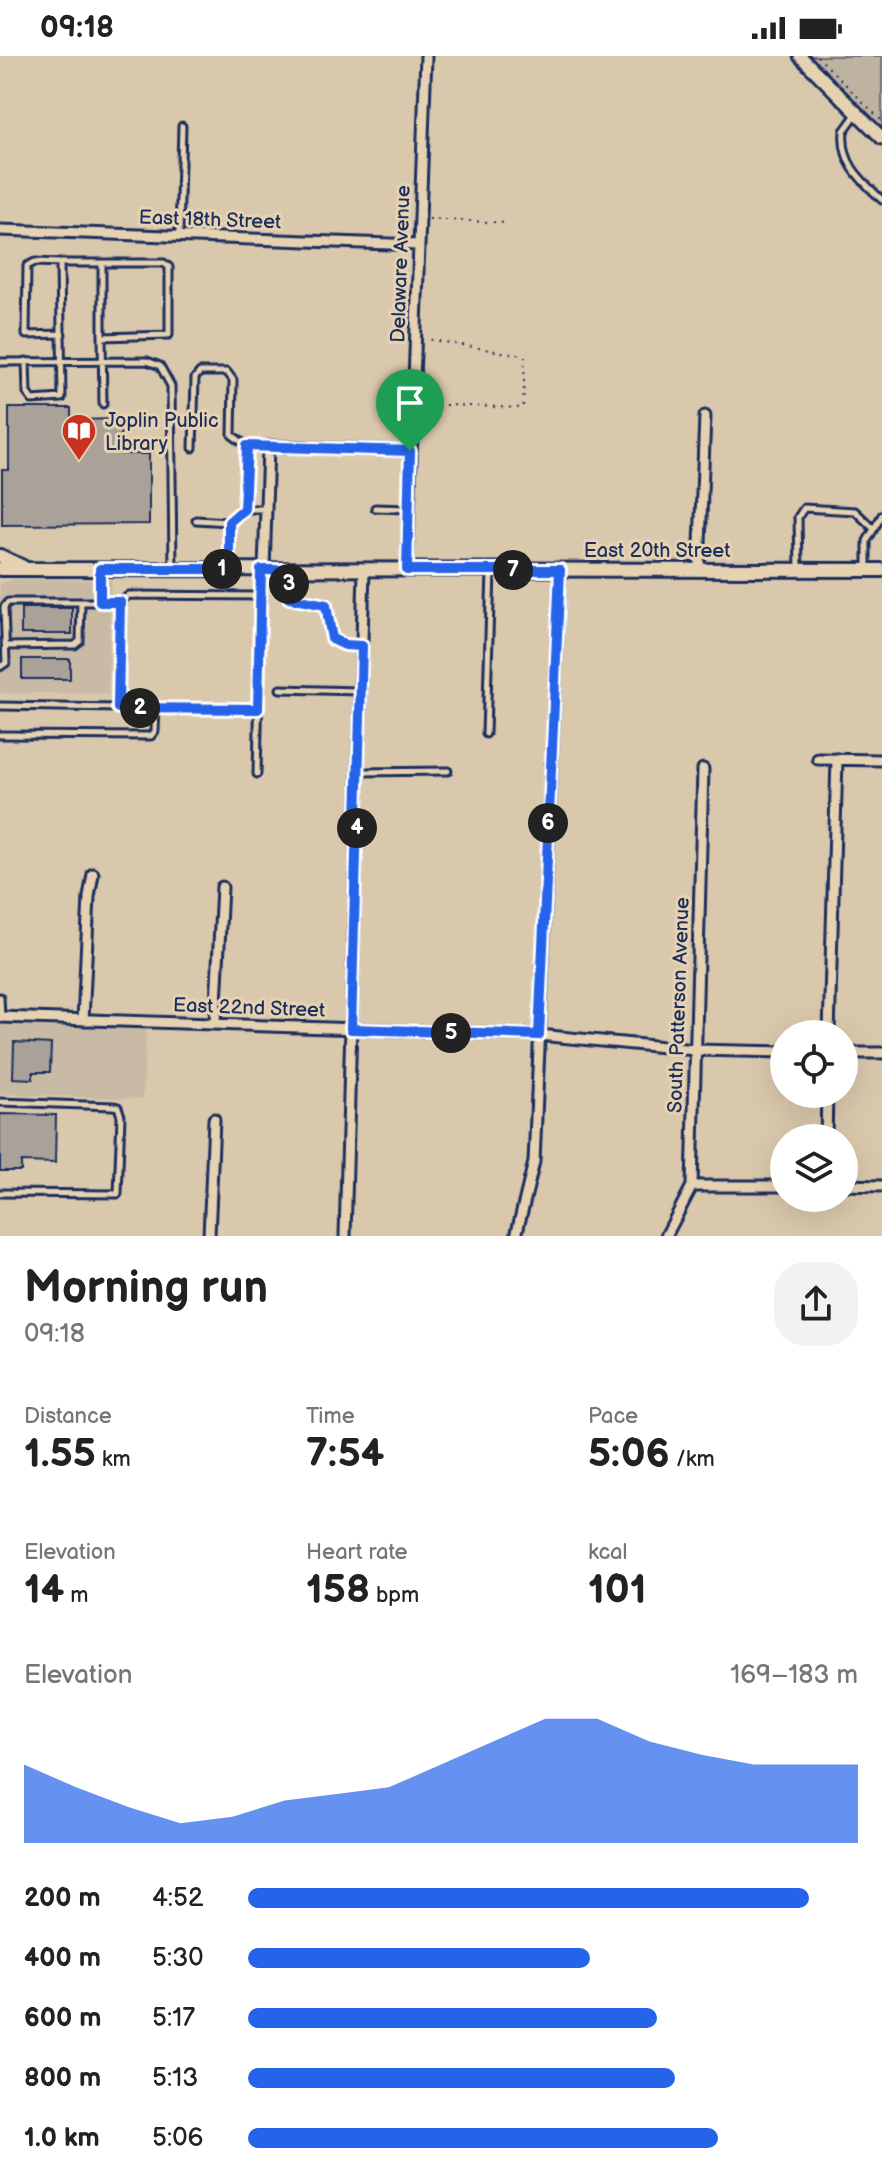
<!DOCTYPE html>
<html lang="en">
<head>
<meta charset="utf-8">
<style>
  body { margin:0; font-family:"Balsamiq Sans",sans-serif; background:#f2f2f2; color:#222; height:100vh; display:flex; flex-direction:column; font-size:30px; white-space:nowrap }
  * { box-sizing:border-box; margin:0 }
  p { font-size:26px; color:#767676 }
  .icon { flex:none; width:44px; height:44px; fill:none; stroke:currentColor; stroke-width:2; stroke-linecap:round; stroke-linejoin:round }
  .map { position:relative; height:1180px; overflow:hidden }
  .side { display:flex; flex-direction:column; background:#fff; flex:1 }
  .side>* { flex:none }
  .controls { position:absolute; left:770px; top:964px; display:grid; gap:16px }
  .controls a { display:grid; place-items:center; width:88px; height:88px; border-radius:50%; background:#fff; box-shadow:0 8px 32px #0002; font-size:40px }
  .pin { position:absolute; display:grid; place-items:center; width:68px; height:68px; color:#fff; margin:-82px -34px; border-radius:50% 50% 50% 0; rotate:-45deg; box-shadow:0 0 8px #0007 }
  .pin .icon { rotate:45deg }
  .km { position:absolute; width:40px; height:40px; margin:-20px; border-radius:50%; background:#222; color:#fff; font-size:22px; line-height:40px; text-align:center }
  .round { display:grid; place-items:center; flex:none; width:84px; height:84px; border-radius:32px; background:#f2f2f2 }
  .head { display:flex; align-items:center; justify-content:space-between; height:136px; padding:0 24px }
  h1 { font-size:44px; font-weight:700; line-height:60px }
  .metrics { display:grid; grid-template-columns:repeat(3,1fr); gap:12px; height:136px; padding:8px 24px }
  .metrics div { display:grid; align-content:center }
  .metrics b { font-size:40px; font-weight:700 }
  .metrics small { font-size:22px; font-weight:400 }
  .metrics p { font-size:22px }
  .chart { height:224px; padding:16px 24px }
  .chart p { display:flex; justify-content:space-between }
  .chart svg { width:100%; height:144px; margin-top:8px; fill:#2563eb; opacity:.7 }
  ul { padding:0 24px; list-style:none; font-size:26px }
  li { display:grid; grid-template-columns:128px 96px 1fr; align-items:center; height:60px }
  li i { height:20px; border-radius:10px; background:#2563eb }
  .status { display:flex; justify-content:space-between; align-items:center; height:56px; padding:0 40px; background:#fff; direction:ltr }
  .status svg { height:22px; fill:currentColor }
  .map>svg:first-child { display:block }
  .built { fill:#c8baa5 }
  .green { fill:#beb2a1; stroke:#6c7080; stroke-width:2 }
  .building { fill:#aaa298; stroke:#1b2f5e; stroke-width:2 }
  .lines { fill:none; stroke-linecap:round; stroke-linejoin:round }
  .service-casing { stroke:#1b2f5e; stroke-width:11 }
  .minor-casing { stroke:#1b2f5e; stroke-width:15 }
  .tertiary-casing { stroke:#1b2f5e; stroke-width:17 }
  .secondary-casing { stroke:#1b2f5e; stroke-width:18 }
  .path { stroke:#1b2f5e; stroke-width:2; stroke-dasharray:2 6; stroke-linecap:butt }
  .service { stroke:#e6d2b1; stroke-width:5 }
  .minor { stroke:#e6d2b1; stroke-width:9 }
  .tertiary { stroke:#e6d2b1; stroke-width:11 }
  .secondary { stroke:#e6d2b1; stroke-width:12 }
  .route-casing { stroke:#fff; stroke-width:16 }
  .route { stroke:#2563eb; stroke-width:10 }
  .labels { text-anchor:middle; stroke-width:6; stroke-linejoin:round; paint-order:stroke }
  .street-label { font-size:20px; fill:#1b2f5e; stroke:#e6d2b1 }
  .poi-label { font-size:20px; fill:#1b2f5e; stroke:#e6d2b1; text-anchor:start }
</style>
</head>
<body>
<div class="status"><b>09:18</b><svg viewBox="0 0 49 12"><path d="M0 12V9h3v3zM5 12V6h3v6zM10 12V3h3v9zM15 12V0h3v12zM26 1h20v11H26zM47 4h2v5h-2z"/></svg></div>
<div class="map">
<svg width="882" height="1180" viewBox="0 0 882 1180">
  <rect width="100%" height="100%" fill="#dac8ac"/>
  <filter id="ink" filterUnits="userSpaceOnUse"><feTurbulence type="fractalNoise" baseFrequency=".0125" numOctaves="2"/><feDisplacementMap in="SourceGraphic" scale="16" xChannelSelector="R" yChannelSelector="G"/><feConvolveMatrix kernelMatrix="1 2 1 2 8 2 1 2 1" color-interpolation-filters="sRGB"/></filter>
  <g filter="url(#ink)">
    <path class="built" d="M16 523 111 524 108 638 0 637V528Z
      M0 967 146 973 143 1043 0 1038Z"/>
    <path class="green" d="M808 0H882V74Z"/>
    <path class="building" d="M9 352H71V364L120 363 121 398H149V468L2 469V414H9Z
      M21 552H72V578H21Z
      M22 603H70V623H22Z
      M14 986 51 988 50 1016H33V1023L13 1022Z
      M0 1058 56 1059 55 1107 21 1106V1115H0Z"/>
    <g class="lines">
      <defs>
        <path id="service" d="M857 57 844 75C841 107 860 123 882 144
          M179 179 182 70
          M60 207 35 206 27 210 26 279 62 278
          M102 207V281
          M26 305 27 337 32 344 62 342 60 207H164L169 211V279L102 281 103 348
          M0 306 147 305 160 310 171 330 173 513
          M193 392 195 322 200 316H227L233 324 232 379 247 390H267
          M375 452 409 453
          M244 453 247 390
          M196 464 229 466 244 453H265
          M229 466V513
          M799 513 798 461 804 452 855 455 873 472
          M867 514V485L882 459
          M100 546H120L129 539 261 540V516
          M120 546 118 652 258 653
          M6 590 75 589 80 585 81 546
          M0 611 6 607 4 551 8 546H100V513
          M280 633 359 635
          M0 650 118 652
          M486 678 491 515
          M0 679 151 680 155 675 156 652
          M360 716 448 715
          M257 718 261 540
          M0 941 1 961
          M0 1046 113 1050 118 1051 121 1060 118 1138 0 1137"/>
        <path id="minor" d="M0 174 418 189
          M264 514 268 390 410 395
          M407 514 426 0
          M699 514 705 360
          M818 703 882 704
          M0 961 539 979 695 994 784 996
          M83 964 89 841 93 818
          M215 967 222 831
          M829 978 837 703
          M844 997H882
          M826 1082 827 1038
          M844 1129 882 1130
          M692 1130H784
          M209 1180 214 1063
          M345 1180 364 514
          M516 1180 534 1106 560 514
          M666 1180 692 1130 703 713"/>
        <path id="tertiary" d="M800 0 882 82"/>
        <path id="secondary" d="M0 500 23 511
          M0 513 882 514"/>
      </defs>
      <use href="#service" class="service-casing"/>
      <use href="#minor" class="minor-casing"/>
      <use href="#tertiary" class="tertiary-casing"/>
      <use href="#secondary" class="secondary-casing"/>
      <path class="path" d="M817 0 882 65
        M429 163 508 167
        M421 348 523 352 525 300 427 283
        M289 523V542L326 549 332 583 352 590"/>
      <use href="#service" class="service"/>
      <use href="#minor" class="minor"/>
      <use href="#tertiary" class="tertiary"/>
      <use href="#secondary" class="secondary"/>
    </g>
  </g>
  <g class="lines" filter="url(#ink)">
    <defs>
      <path id="route" d="M247 390 410 395 407 514H560L539 979 351 973 362 590 345 589 332 583 326 549 289 542V514H261L258 653 118 652 120 546H100V513H229V466L244 453Z"/>
    </defs>
    <use href="#route" class="route-casing"/>
    <use href="#route" class="route"/>
  </g>
  <defs>
    <symbol id="library-pin" viewBox="-11 -11 22 30"><path d="M0 17L-7.5 6A9.5 9.5 0 1 1 7.5 6Z" fill="#c8321e" stroke="#e6d2b1"/><path d="M-6-4Q-3-5.5-.7-3.5V5Q-3 3-6 4ZM6-4Q3-5.5 .7-3.5V5Q3 3 6 4Z" fill="#fff"/></symbol>
  </defs>
  <g fill-rule="evenodd">
    <use href="#library-pin" x="59" y="355" width="40" height="54"/>
  </g>
  <g class="labels">
    <g class="street-label">
      <text transform="translate(210 163) rotate(2)" y="7">East 18th Street</text>
      <text transform="translate(400 208) rotate(-88)" y="7">Delaware Avenue</text>
      <text x="657" y="501">East 20th Street</text>
      <text transform="translate(678 949) rotate(-88)" y="7">South Patterson Avenue</text>
      <text transform="translate(249 951) rotate(2)" y="7">East 22nd Street</text>
    </g>
    <g class="poi-label">
      <text x="105" y="371">Joplin Public<tspan x="105" dy="23">Library</tspan></text>
    </g>
  </g>
</svg>
<div class="controls">
<a><svg class="icon" aria-label="locate" viewBox="0 0 24 24"><circle cx="12" cy="12" r="6"/><path d="M12 2v4M12 18v4M2 12h4M18 12h4"/></svg></a>
<a><svg class="icon" aria-label="layers" viewBox="0 0 24 24"><path d="M12 4l9 5-9 5-9-5zM3 14l9 5 9-5"/></svg></a>
</div>
<div class="pin" style="left:410px;top:395px;background:#1e9e55"><svg class="icon" aria-label="arrive" viewBox="0 0 24 24"><path d="M6 21V4h12l-3 4 3 4H6"/></svg></div>
<b class="km" style="left:222px;top:513px">1</b>
<b class="km" style="left:140px;top:652px">2</b>
<b class="km" style="left:289px;top:528px">3</b>
<b class="km" style="left:357px;top:772px">4</b>
<b class="km" style="left:451px;top:977px">5</b>
<b class="km" style="left:548px;top:767px">6</b>
<b class="km" style="left:513px;top:514px">7</b>
</div>
<section class="side">
<div class="head"><div><h1>Morning run</h1><p>09:18</p></div><a class="round"><svg class="icon" aria-label="share" viewBox="0 0 24 24"><path d="M12 15V3M7 8l5-5 5 5M5 13v7h14v-7"/></svg></a></div>
<div class="metrics">
<div><p>Distance</p><b>1.55<small> km</small></b></div>
<div><p>Time</p><b>7:54</b></div>
<div><p>Pace</p><b>5:06<small> /km</small></b></div>
</div>
<div class="metrics">
<div><p>Elevation</p><b>14<small> m</small></b></div>
<div><p>Heart rate</p><b>158<small> bpm</small></b></div>
<div><p>kcal</p><b>101</b></div>
</div>
<div class="chart"><p><span>Elevation</span>169–183 m</p>
<svg viewBox="0 0 160 44" preserveAspectRatio="none"><path d="M0 44V20L10 27L20 33L30 38L40 36L50 31L60 29L70 27L80 20L90 13L100 6L110 6L120 13L130 17L140 20L150 20L160 20V44z"/></svg>
</div>
<ul>
<li><b>200 m</b>4:52<i style="width:92%"></i></li>
<li><b>400 m</b>5:30<i style="width:56%"></i></li>
<li><b>600 m</b>5:17<i style="width:67%"></i></li>
<li><b>800 m</b>5:13<i style="width:70%"></i></li>
<li><b>1.0 km</b>5:06<i style="width:77%"></i></li>
</ul>
</section>
</body>
</html>
